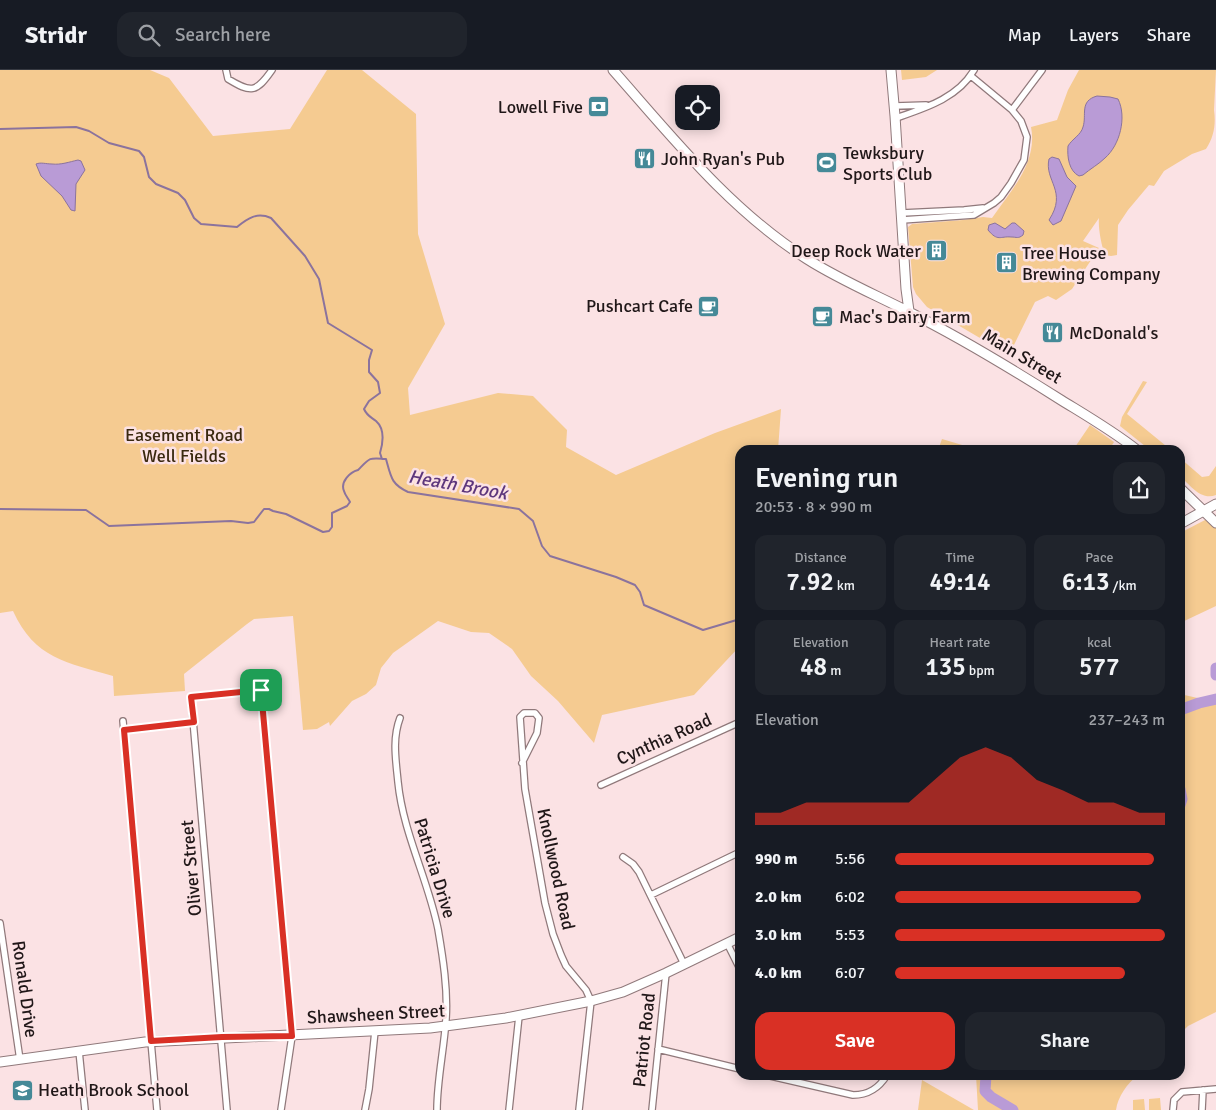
<!DOCTYPE html>
<html lang="en">
<head>
<meta charset="utf-8">
<style>
  body { margin:0; font-family:Signika,sans-serif; background:#20242c; color:#f1f3f6; height:100vh; display:flex; flex-direction:column; font-size:19px; white-space:nowrap }
  * { box-sizing:border-box; margin:0 }
  p { font-size:16px; color:#9ea1a6 }
  .icon { flex:none; width:28px; height:28px; fill:none; stroke:currentColor; stroke-width:2; stroke-linecap:round; stroke-linejoin:round }
  .map { position:relative; flex:1; overflow:hidden }
  .details { position:absolute; left:735px; top:375px; width:450px; height:635px; display:flex; flex-direction:column; background:#171b24; border-radius:15px; box-shadow:0 2px 12px #0003 }
  .details>* { flex:none }
  .controls { position:absolute; left:675px; top:15px; display:grid; gap:10px }
  .controls a { display:grid; place-items:center; width:45px; height:45px; border-radius:10px; background:#171b24; box-shadow:0 2px 12px #0003; font-size:25px }
  .pin { position:absolute; display:grid; place-items:center; width:42px; height:42px; color:#fff; margin:-21px; border-radius:10px; box-shadow:0 2px 8px #0006 }
  .round { display:grid; place-items:center; flex:none; width:52px; height:52px; border-radius:15px; background:#20242c }
  .head { display:flex; align-items:center; justify-content:space-between; height:85px; padding:0 20px }
  h1 { font-size:28px; font-weight:600; line-height:38px }
  .stats { display:grid; grid-template-columns:repeat(3,1fr); gap:8px; height:85px; padding:5px 20px }
  .stats div { display:grid; align-content:center; border-radius:12px; background:#20242c; text-align:center }
  .stats b { font-size:25px; font-weight:600 }
  .stats small { font-size:14px; font-weight:400 }
  .stats p { font-size:14px }
  .chart { height:140px; padding:10px 20px }
  .chart p { display:flex; justify-content:space-between }
  .chart svg { width:100%; height:90px; margin-top:5px; fill:#d93025; opacity:.7 }
  .button { display:flex; gap:10px; margin-top:auto; padding:10px 20px }
  .button a { flex:1; height:58px; border-radius:15px; background:#d93025; color:#fff; font-size:20px; font-weight:600; line-height:58px; text-align:center }
  .button a+a { background:#20242c; color:#f1f3f6 }
  ul { padding:0 20px; list-style:none; font-size:16px }
  li { display:grid; grid-template-columns:80px 60px 1fr; align-items:center; height:38px }
  li i { height:12px; border-radius:6px; background:#d93025 }
  header { display:flex; align-items:center; gap:30px; box-sizing:border-box; height:70px; padding:0 25px; background:#171b24; border-bottom:1px solid #363941 }
  header strong { font-size:24px }
  nav { display:flex; gap:28px; margin-inline-start:auto; font-size:18px }
  .search { width:350px; height:45px; background:#20242c; display:flex; align-items:center; gap:12px; box-sizing:border-box; padding:0 18px; border-radius:15px; color:#9ea1a6; font-size:19px }
  .map>svg:first-child { display:block }
  .green { fill:#f5cb91 }
  .water { fill:#b99bd6; stroke:#8b739d }
  .lines { fill:none; stroke-linecap:round; stroke-linejoin:round }
  .stream { stroke:#8b739d; stroke-width:2 }
  .river { stroke:#b99bd6; stroke-width:11 }
  .street-casing { stroke:#90797b; stroke-width:8 }
  .secondary-casing { stroke:#90797b; stroke-width:11 }
  .street { stroke:#fff; stroke-width:5.5 }
  .secondary { stroke:#fff; stroke-width:9 }
  .route-casing { stroke:#fff; stroke-width:10 }
  .route { stroke:#d93025; stroke-width:6 }
  .labels { text-anchor:middle; stroke-width:5; stroke-linejoin:round; paint-order:stroke }
  .poi-label { font-size:18px; fill:#201718; stroke:#fbe2e4; text-anchor:start }
  .street-label { font-size:18px; fill:#201718; stroke:#fbe2e4 }
  .park-label { font-size:18px; fill:#3a290f; stroke:#fbe2e4 }
  .water-label { font-size:19px; font-style:italic; fill:#5d367c; stroke:#fbe2e4 }
</style>
</head>
<body>
<header>
<strong>Stridr</strong>
<div class="search"><svg class="icon" aria-label="search" viewBox="0 0 24 24"><circle cx="10" cy="10" r="6"/><path d="M15 15l6 6"/></svg>Search here</div>
<nav><a>Map</a><a>Layers</a><a>Share</a></nav>
</header>
<div class="map">
<svg width="1216" height="1040" viewBox="0 0 1216 1040">
  <rect width="100%" height="100%" fill="#fbe2e4"/>
  <path class="green" d="M0 0H150L169 8 213 66 290 59 327 0H362L416 44 418 164 445 254 408 318 410 345 498 323 533 326 567 360 566 377 616 405 715 363 781 339 778 380H740V576L694 625 602 645 594 673 558 631 531 606 512 579 489 563 471 562 438 551 393 583 381 598 376 615 366 624 352 631 330 656 329 652 317 659 303 660 293 546 254 549 247 554 184 604 185 621 114 626 113 606C66 592 35 589 13 541L0 543Z
    M901 0H937L926 7 902 10Z
    M1079 0H1216L1214 40C1216 54 1214 67 1206 79L1192 84 1164 101 1154 116 1149 115 1128 140 1118 155 1117 185 1111 186 1105 185C1101 174 1098 157 1099 148L1083 171 1099 178 1072 219 1056 230 1048 226 1035 232 1009 285 927 237 916 224 913 217 908 157 912 154 963 150 983 147 992 148C1011 121 1038 92 1031 57L1057 50 1068 20Z
    M1143 311 1147 312 1127 344 1171 380H1150L1120 356 1122 347Z
    M1090 355 1114 372 1109 380H1073Z
    M942 369 979 380H938Z
    M1180 388 1202 407 1209 406 1216 396V425C1201 431 1190 415 1180 406Z
    M1207 449 1216 458V536L1180 553V463Z
    M1180 624 1202 629 1216 624V942L1188 956 1180 964Z
    M976 1005H1138C1127 1014 1118 1026 1116 1040H978Z
    M922 1010 974 1040H918Z
    M1160 1028 1161 1040H1149V1029Z
    M1144 1029 1145 1040H1133V1030Z"/>
  <path class="water" d="M1097 26 1110 27 1118 29C1127 47 1120 75 1105 88 1099 94 1090 99 1083 105L1079 106C1069 101 1067 87 1068 76 1072 69 1081 65 1083 57 1087 45 1079 31 1097 26Z
    M1052 87 1059 89 1067 107 1076 116 1061 151 1053 155 1049 150C1068 121 1044 111 1049 89Z
    M78 90 81 91 85 100 76 114 75 141 71 140 62 126 41 106 36 94C41 92 46 94 52 94 61 95 69 92 78 90Z
    M995 153 1005 159 1012 153H1015L1024 161 1023 165C1018 169 1017 167 1011 167 1000 166 998 172 988 160L989 155Z"/>
  <g class="lines">
    <path class="stream" d="M0 59 76 57 89 61 109 73 139 81 144 87 149 107 156 114 178 123 185 130 194 148 201 154 237 157C248 148 257 142 271 148L305 186 319 209 328 253 372 280 369 290V302L378 312 380 323 369 331 364 339C367 346 371 347 376 351 385 359 383 373 380 383L382 389
      M0 439 86 440 109 456 231 451 248 453 254 452 264 439H269L273 441 286 444 323 462 329 461 332 457V443L347 436 350 432C348 428 345 425 344 421 340 412 350 402 358 400 371 387 368 388 386 389 391 407 391 414 408 422L519 439 533 451 542 476 550 486 616 507 635 515 640 522 644 535 703 560 740 549"/>
    <path class="river" d="M1216 598V605
      M1180 640 1199 633 1216 629
      M1180 719 1182 729 1180 735
      M986 1005 985 1021 991 1027 1013 1040"/>
    <defs>
      <path id="street" d="M226 0 228 9C251 23 256 23 272 0
        M895 36 926 35
        M1012 40 1042 0
        M896 48C925 38 958 28 974 0
        M902 143 964 140 983 138
        M902 150 974 145 994 133 1001 127 1011 113 1024 90 1027 67 1021 51 1012 40 971 6
        M400 648C392 669 396 691 398 712 403 763 428 809 438 859 443 888 448 920 446 949 444 980 437 1010 437 1040
        M123 651 157 1040
        M124 660 194 652
        M522 693 537 663 539 648 535 643H524L520 647 525 719 545 833 553 864 561 885 566 896 586 920 591 931 579 1040
        M601 715 740 652
        M623 787 633 794 639 802 684 894
        M651 825 740 782
        M0 853 20 990
        M727 873 740 899
        M658 979 740 999
        M79 981 85 1040
        M766 1005 853 1025C869 1025 879 1018 887 1005
        M227 1040 191 627 261 620 292 966 281 1040
        M365 1040 369 1019 375 961
        M509 1040 519 946
        M652 1040 666 903
        M1173 1040 1174 1030 1182 1022 1216 1019
        M1202 1040 1203 1020"/>
      <path id="secondary" d="M613 0C673 68 730 140 807 189 840 210 876 225 911 243 963 269 1012 299 1061 330 1087 346 1113 361 1137 380
        M891 0 895 46 906 219 909 241
        M1180 418 1216 453
        M1180 454 1216 434
        M0 992 145 972 430 958 506 948 591 931 623 922 666 903 740 867"/>
    </defs>
    <use href="#street" class="street-casing"/>
    <use href="#secondary" class="secondary-casing"/>
    <use href="#street" class="street"/>
    <use href="#secondary" class="secondary"/>
  </g>
  <g class="lines">
    <defs>
      <path id="route" d="M261 620 292 966 222 967 151 971 124 660 194 652 191 627Z"/>
    </defs>
    <use href="#route" class="route-casing"/>
    <use href="#route" class="route"/>
  </g>
  <defs>
    <symbol id="bank-square" viewBox="-11 -11 22 22"><rect x="-9" y="-9" width="18" height="18" rx="4" fill="#458997" stroke="#fbe2e4"/><path d="M-6-4H6V4H-6ZM0-2.3a2.3 2.3 0 1 0 0 4.6a2.3 2.3 0 1 0 0-4.6Z" fill="#fff"/></symbol>
    <symbol id="restaurant-square" viewBox="-11 -11 22 22"><rect x="-9" y="-9" width="18" height="18" rx="4" fill="#458997" stroke="#fbe2e4"/><path d="M-5-6h1v4h1v-4h1v4h1v-4h1v5L-1.5 .5V6h-2V.5L-5-1ZM5-6V6H3V1.5H1.5Q1.5-4 5-6Z" fill="#fff"/></symbol>
    <symbol id="stadium-square" viewBox="-11 -11 22 22"><rect x="-9" y="-9" width="18" height="18" rx="4" fill="#458997" stroke="#fbe2e4"/><path d="M0-5a6.5 5 0 1 0 0 10a6.5 5 0 1 0 0-10ZM-3.5-1.8h7v3.6h-7Z" fill="#fff"/></symbol>
    <symbol id="building-square" viewBox="-11 -11 22 22"><rect x="-9" y="-9" width="18" height="18" rx="4" fill="#458997" stroke="#fbe2e4"/><path d="M-4-6H4V6H1V3H-1V6H-4ZM-2.5-4.3h1.7v1.8h-1.7ZM.8-4.3h1.7v1.8H.8ZM-2.5-1h1.7V.8h-1.7ZM.8-1h1.7V.8H.8Z" fill="#fff"/></symbol>
    <symbol id="cafe-square" viewBox="-11 -11 22 22"><rect x="-9" y="-9" width="18" height="18" rx="4" fill="#458997" stroke="#fbe2e4"/><path d="M-5.5-4.5H6V0H3Q3 3.5 0 3.5H-2.5Q-5.5 3.5-5.5 0ZM3-3.2v2h1.7v-2ZM-6 4.5H4V6H-6Z" fill="#fff"/></symbol>
    <symbol id="school-square" viewBox="-11 -11 22 22"><rect x="-9" y="-9" width="18" height="18" rx="4" fill="#458997" stroke="#fbe2e4"/><path d="M0-5L7-2L0 1L-7-2ZM-4 1L0 2.5L4 1V4Q0 6-4 4Z" fill="#fff"/></symbol>
  </defs>
  <g fill-rule="evenodd">
    <use href="#bank-square" x="586" y="24" width="25" height="25"/>
    <use href="#restaurant-square" x="632" y="76" width="25" height="25"/>
    <use href="#stadium-square" x="814" y="80" width="25" height="25"/>
    <use href="#building-square" x="924" y="168" width="25" height="25"/>
    <use href="#building-square" x="994" y="180" width="25" height="25"/>
    <use href="#cafe-square" x="696" y="224" width="25" height="25"/>
    <use href="#cafe-square" x="810" y="234" width="25" height="25"/>
    <use href="#restaurant-square" x="1040" y="250" width="25" height="25"/>
    <use href="#school-square" x="10" y="1008" width="25" height="25"/>
  </g>
  <g class="labels">
    <g class="poi-label">
      <text x="583" y="43" text-anchor="end">Lowell Five</text>
      <text x="843" y="89">Tewksbury<tspan x="843" dy="21">Sports Club</tspan></text>
      <text x="661" y="95">John Ryan's Pub</text>
      <text x="921" y="187" text-anchor="end">Deep Rock Water</text>
      <text x="1022" y="189">Tree House<tspan x="1022" dy="21">Brewing Company</tspan></text>
      <text x="693" y="242" text-anchor="end">Pushcart Cafe</text>
      <text x="839" y="253">Mac's Dairy Farm</text>
      <text x="1069" y="269">McDonald's</text>
      <text x="38" y="1026">Heath Brook School</text>
    </g>
    <g class="street-label">
      <text transform="translate(1022 286) rotate(31)" y="6">Main Street</text>
      <text transform="translate(664 669) rotate(-24)" y="6">Cynthia Road</text>
      <text transform="translate(191 798) rotate(-95)" y="6">Oliver Street</text>
      <text transform="translate(435 798) rotate(73)" y="6">Patricia Drive</text>
      <text transform="translate(556 799) rotate(78)" y="6">Knollwood Road</text>
      <text transform="translate(25 919) rotate(82)" y="6">Ronald Drive</text>
      <text transform="translate(376 944) rotate(-3)" y="6">Shawsheen Street</text>
      <text transform="translate(644 970) rotate(-84)" y="6">Patriot Road</text>
    </g>
    <g class="park-label">
      <text x="184" y="371">Easement Road<tspan x="184" dy="21">Well Fields</tspan></text>
    </g>
    <g class="water-label">
      <text transform="translate(458 414) rotate(10)" y="7">Heath Brook</text>
    </g>
  </g>
</svg>
<div class="controls">
<a><svg class="icon" aria-label="locate" viewBox="0 0 24 24"><circle cx="12" cy="12" r="6"/><path d="M12 2v4M12 18v4M2 12h4M18 12h4"/></svg></a>
</div>
<div class="pin" style="left:261px;top:620px;background:#1e9e55"><svg class="icon" aria-label="arrive" viewBox="0 0 24 24"><path d="M6 21V4h12l-3 4 3 4H6"/></svg></div>
<section class="details">
<div class="head"><div><h1>Evening run</h1><p>20:53 · 8 × 990 m</p></div><a class="round"><svg class="icon" aria-label="share" viewBox="0 0 24 24"><path d="M12 15V3M7 8l5-5 5 5M5 13v7h14v-7"/></svg></a></div>
<div class="stats">
<div><p>Distance</p><b>7.92<small> km</small></b></div>
<div><p>Time</p><b>49:14</b></div>
<div><p>Pace</p><b>6:13<small> /km</small></b></div>
</div>
<div class="stats">
<div><p>Elevation</p><b>48<small> m</small></b></div>
<div><p>Heart rate</p><b>135<small> bpm</small></b></div>
<div><p>kcal</p><b>577</b></div>
</div>
<div class="chart"><p><span>Elevation</span>237–243 m</p>
<svg viewBox="0 0 160 44" preserveAspectRatio="none"><path d="M0 44V38L10 38L20 33L30 33L40 33L50 33L60 33L70 22L80 11L90 6L100 11L110 22L120 27L130 33L140 33L150 38L160 38V44z"/></svg>
</div>
<ul>
<li><b>990 m</b>5:56<i style="width:96%"></i></li>
<li><b>2.0 km</b>6:02<i style="width:91%"></i></li>
<li><b>3.0 km</b>5:53<i style="width:100%"></i></li>
<li><b>4.0 km</b>6:07<i style="width:85%"></i></li>
</ul>
<div class="button"><a>Save</a><a>Share</a></div>
</section>
</div>
</body>
</html>
